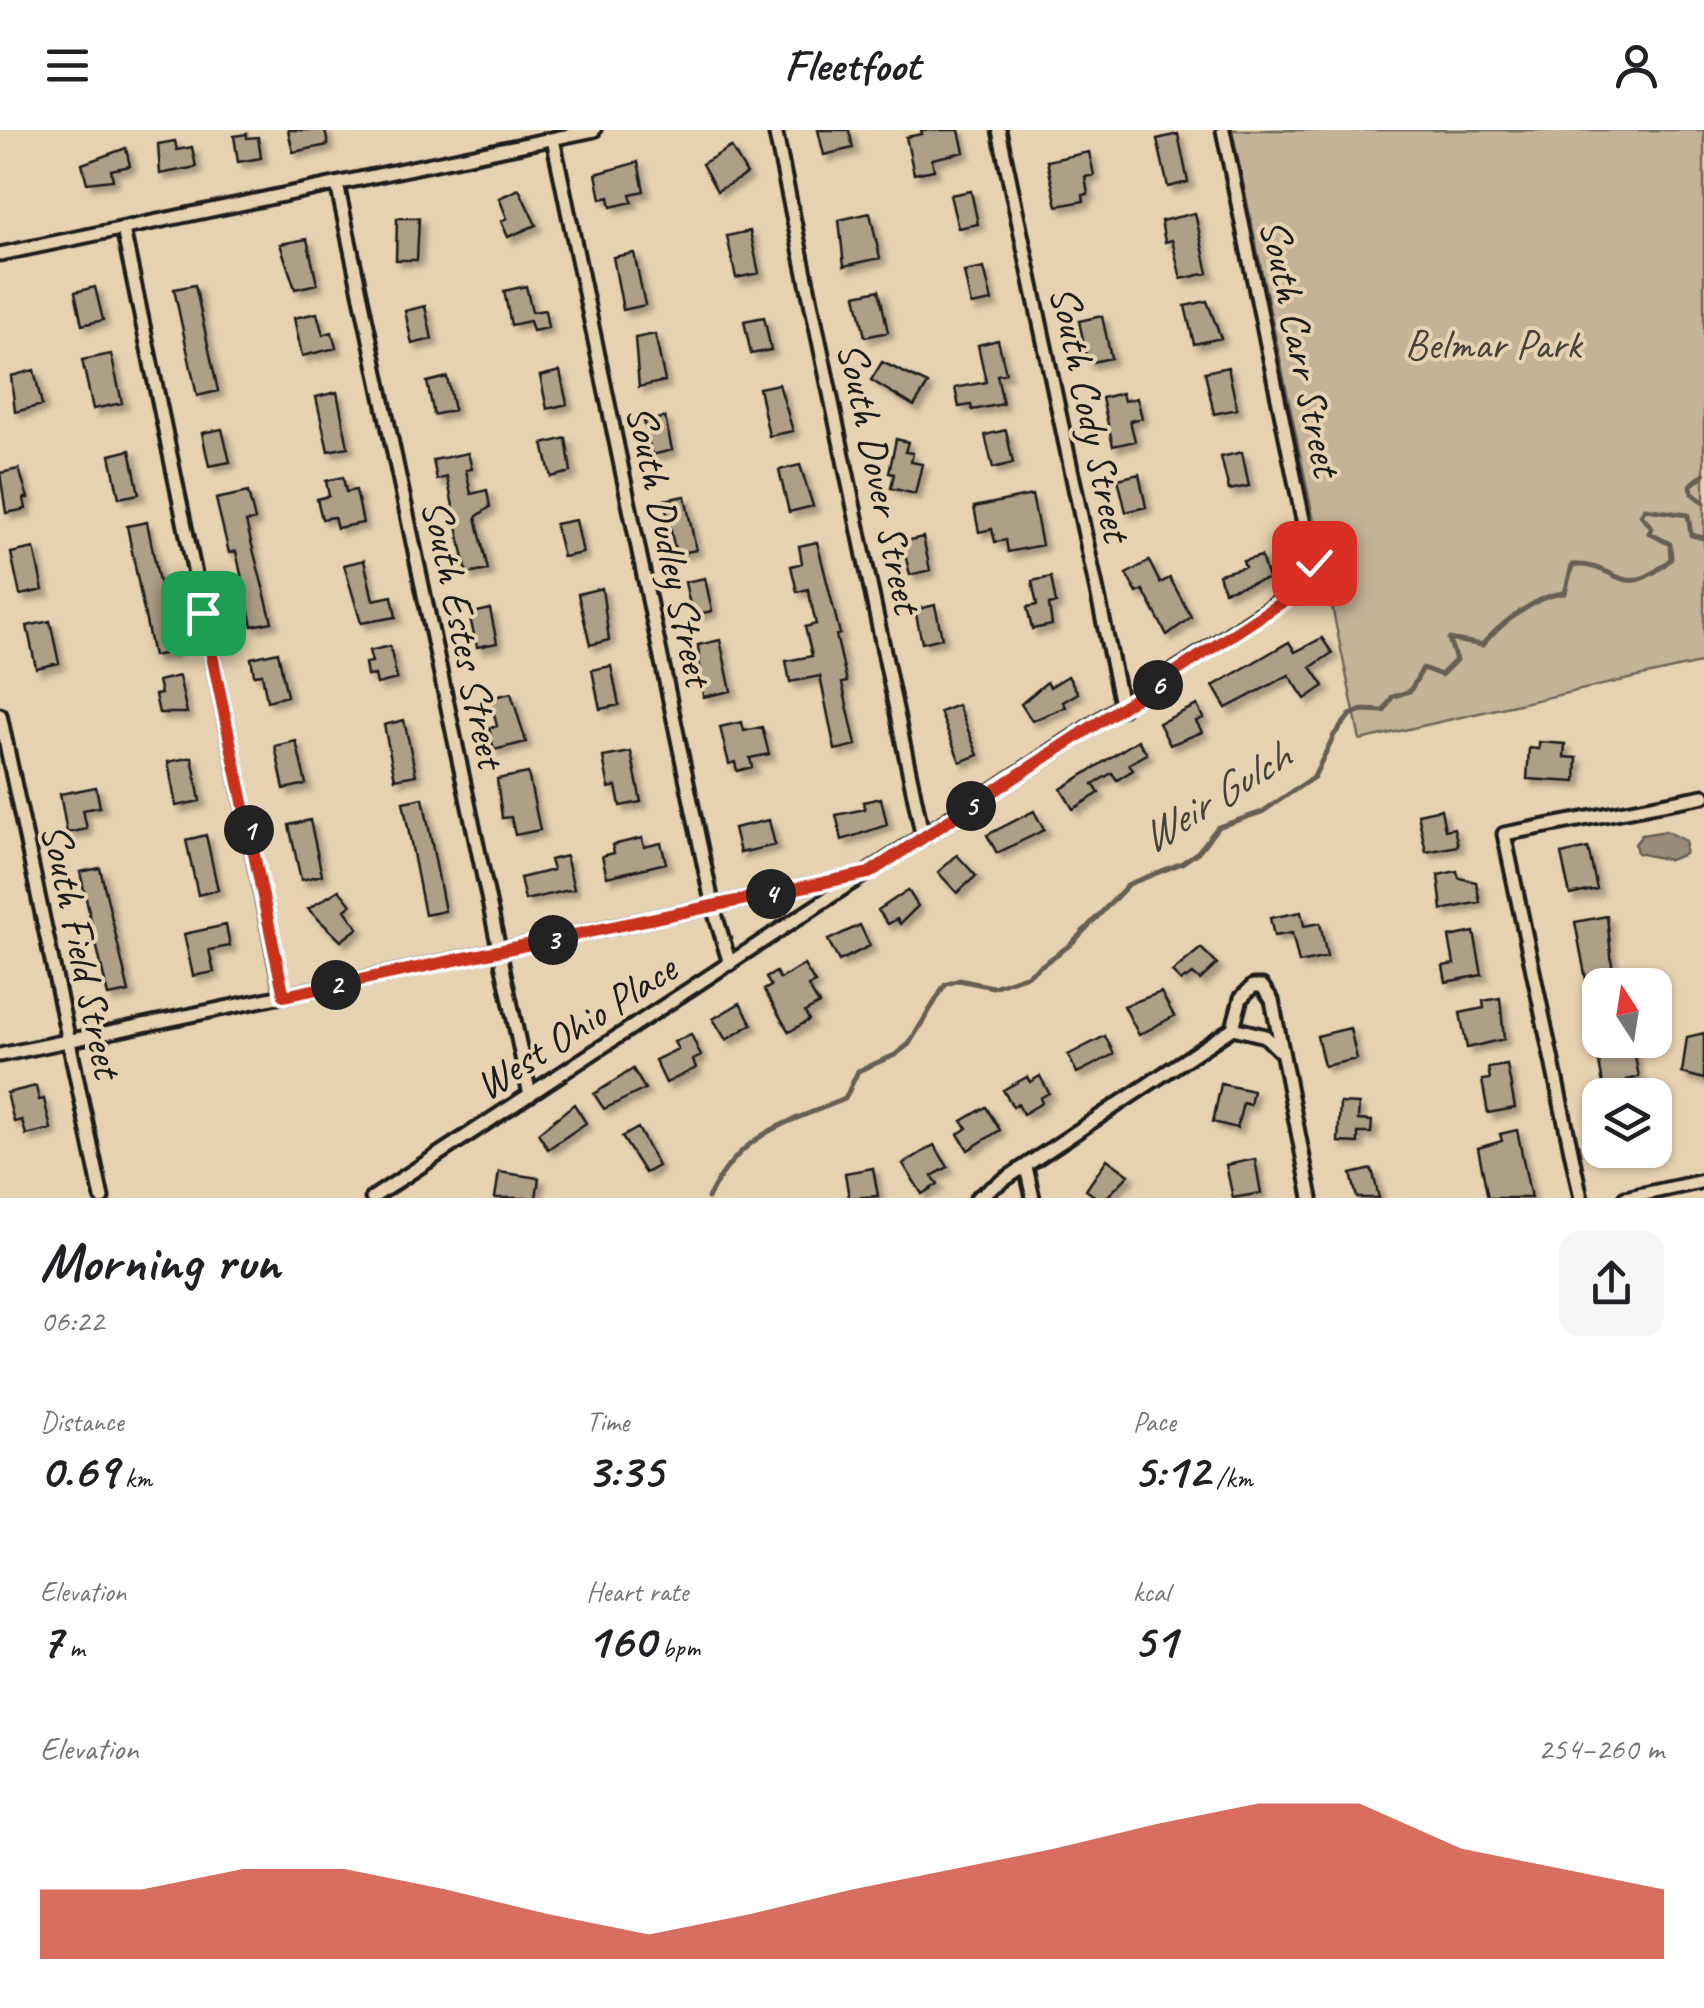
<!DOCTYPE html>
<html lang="en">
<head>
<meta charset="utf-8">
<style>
  body { margin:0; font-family:Caveat,sans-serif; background:#f6f6f6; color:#202124; height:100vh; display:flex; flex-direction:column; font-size:38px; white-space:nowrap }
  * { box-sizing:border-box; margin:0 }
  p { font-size:32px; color:#757577 }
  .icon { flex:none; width:55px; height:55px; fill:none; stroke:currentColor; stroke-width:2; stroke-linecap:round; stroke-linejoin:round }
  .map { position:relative; height:1068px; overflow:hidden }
  .details { display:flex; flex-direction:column; background:#fff; flex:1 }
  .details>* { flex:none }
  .needle { width:65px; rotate:348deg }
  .controls { position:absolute; left:1582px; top:838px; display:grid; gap:20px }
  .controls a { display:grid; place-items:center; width:90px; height:90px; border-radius:20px; background:#fff; box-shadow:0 2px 8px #0004; font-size:50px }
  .pin { position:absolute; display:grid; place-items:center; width:85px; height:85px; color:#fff; margin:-42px; border-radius:20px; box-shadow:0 5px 15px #0006 }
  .km { position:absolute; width:50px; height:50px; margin:-25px; border-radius:50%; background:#222; color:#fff; font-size:28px; line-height:50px; text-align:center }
  .round { display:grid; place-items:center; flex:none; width:105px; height:105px; border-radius:20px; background:#f6f6f6 }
  .overview { display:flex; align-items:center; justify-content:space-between; height:170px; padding:0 40px }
  h1 { font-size:55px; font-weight:600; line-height:75px }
  .metrics { display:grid; grid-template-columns:repeat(3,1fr); gap:15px; height:170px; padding:10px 40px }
  .metrics div { display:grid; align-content:center }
  .metrics b { font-size:50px; font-weight:600 }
  .metrics small { font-size:28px; font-weight:400 }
  .metrics p { font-size:28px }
  .chart { height:280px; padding:20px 40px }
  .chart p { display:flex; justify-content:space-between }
  .chart svg { width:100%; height:180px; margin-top:10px; fill:#c8321e; opacity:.7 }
  header { display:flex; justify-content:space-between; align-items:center; height:130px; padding:0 40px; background:#fff; font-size:45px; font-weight:600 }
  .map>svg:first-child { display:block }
  .green { fill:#c5b398; stroke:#70685a; stroke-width:2.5 }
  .water { fill:#988c78; stroke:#665f53; stroke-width:2.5 }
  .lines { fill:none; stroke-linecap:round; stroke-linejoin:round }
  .stream { stroke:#665f53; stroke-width:5 }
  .building { fill:#ae9f87; stroke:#1c1c1c; stroke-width:2.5; filter:url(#shadow) }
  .minor-casing { stroke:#1c1c1c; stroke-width:19 }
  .minor { stroke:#e6d1b0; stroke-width:11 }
  .route-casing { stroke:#fff; stroke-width:20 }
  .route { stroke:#c8321e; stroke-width:12 }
  .labels { text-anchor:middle; stroke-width:8; stroke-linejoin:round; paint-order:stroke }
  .park-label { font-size:42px; fill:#46423b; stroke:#e6d1b0 }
  .street-label { font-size:42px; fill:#1c1c1c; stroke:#e6d1b0 }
  .water-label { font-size:45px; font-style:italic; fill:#47433c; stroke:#e6d1b0 }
</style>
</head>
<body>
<header><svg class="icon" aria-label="menu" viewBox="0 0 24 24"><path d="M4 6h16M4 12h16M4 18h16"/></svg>Fleetfoot<svg class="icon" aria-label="person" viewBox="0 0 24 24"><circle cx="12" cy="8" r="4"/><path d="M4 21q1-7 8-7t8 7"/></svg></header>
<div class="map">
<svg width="1704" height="1068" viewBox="0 0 1704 1068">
  <defs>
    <filter id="shadow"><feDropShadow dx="5.5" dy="5.5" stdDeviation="2.5" flood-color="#0004"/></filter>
  </defs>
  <rect width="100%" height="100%" fill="#e6d1b0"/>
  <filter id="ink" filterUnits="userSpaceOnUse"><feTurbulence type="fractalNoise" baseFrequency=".01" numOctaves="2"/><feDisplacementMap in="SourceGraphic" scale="20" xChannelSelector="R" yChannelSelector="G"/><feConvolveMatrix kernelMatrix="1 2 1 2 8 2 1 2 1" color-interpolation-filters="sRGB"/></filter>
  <g filter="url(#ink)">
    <path class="green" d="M1232 0H1704V532L1360 610Z"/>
    <path class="water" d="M1666 701 1686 711 1685 724 1669 730 1637 723 1635 714 1642 705Z"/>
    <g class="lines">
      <path class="stream" d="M1704 344 1691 355 1692 363 1704 373
        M708 1068C742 1001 783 995 845 969L858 941 895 925 909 914 945 855 959 850 993 857 1028 845 1070 815 1129 754 1182 733 1198 722 1218 697 1262 682 1314 647 1334 605 1350 585 1362 580 1384 581 1392 567 1410 561 1423 538 1441 545 1456 530 1449 509 1482 515C1500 494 1539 464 1565 463L1572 435C1620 432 1619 475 1671 429L1670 414 1649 403 1652 398 1641 385 1645 379 1688 385 1691 405 1704 408"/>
    </g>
    <path class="building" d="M288 0H325L328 15 293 22Z
      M818 0H849L853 18 824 25Z
      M921 0H959L964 22 932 29 934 40 914 44 906 7 922 4Z
      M247 4V8L258 7 261 28 238 32 234 6Z
      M1178 4 1188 52 1168 57 1157 9Z
      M175 11 177 20 192 17 196 37 160 44 158 14Z
      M731 17 747 44 717 61 702 34Z
      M126 18 130 36 111 40 113 50 87 53 82 34Z
      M1089 22 1094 45 1085 47 1088 64 1083 65 1084 71 1057 76 1047 31Z
      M638 32 644 61 630 64 632 72 611 77 609 67 601 69 596 44Z
      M519 59 536 95 508 107 501 91 507 88 499 68Z
      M971 61 978 94 958 98 950 65Z
      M870 83 880 128 844 136 839 90Z
      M1195 83 1208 143 1181 149 1172 110 1165 112 1161 91Z
      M397 88H419L417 130H396Z
      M750 101 759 143 736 148 727 106Z
      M307 109 317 154 295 159 280 114Z
      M634 123 645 175 623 180 613 127Z
      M984 138 992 171 971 175 964 142Z
      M195 155 218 261 197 266 174 159Z
      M526 156 532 182 545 180 548 198 533 201 530 191 511 195 504 161Z
      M95 157 103 190 82 195 75 162Z
      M879 160 888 202 865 207 856 165Z
      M1207 171 1221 208 1194 214 1185 176Z
      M425 176 432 209 412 214 405 181Z
      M317 183 323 205 332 202 336 218 302 226 294 188Z
      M1102 186 1111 228 1088 233 1079 191Z
      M764 187 771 220 751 224 744 191Z
      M655 204 665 251 639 257 635 208Z
      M998 210 1006 243 997 245 1003 274 972 280 971 275 959 277 955 258 986 252 978 215Z
      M111 224 122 273 93 279 82 230Z
      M882 232 928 254 914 276 871 250Z
      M1228 237 1237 279 1214 284 1205 242Z
      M34 240 42 275 15 282 11 246Z
      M560 241 567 274 547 279 540 246Z
      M447 247 454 280 434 285 427 252Z
      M779 254 793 301 769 306 759 258Z
      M337 262 348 317 328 321 316 267Z
      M1122 263 1124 271 1137 268 1142 288 1130 291 1135 311 1113 316 1102 268Z
      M665 287 672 320 652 325 644 292Z
      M222 299 230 332 209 336 202 303Z
      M1006 300 1013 333 993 338 985 305Z
      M566 308 571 342 551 347 543 314Z
      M896 309 908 312 905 322 913 323 911 332 922 334 915 364 891 358 894 344 889 343Z
      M130 320 139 364 119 368 110 325Z
      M1242 322 1249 356 1229 360 1221 327Z
      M468 323 472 339 466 340 471 364 487 360 490 377 476 387 488 440 467 444 447 347 437 350 433 330Z
      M800 335 813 376 789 382 779 340Z
      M19 339 28 368H24L26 379 6 383 0 343Z
      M1139 344 1146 377 1126 382 1118 349Z
      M343 347 346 362 356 360 363 393 337 398 334 387 322 389 317 369 329 366 326 351Z
      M248 362 255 390 246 392 272 492 252 496 236 421 229 423 216 369Z
      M1032 365 1042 415 1008 422 1006 410 995 412 992 399 979 402 974 377Z
      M685 366 696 420 676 424 664 370Z
      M576 390 583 423 563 427 555 394Z
      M147 392 173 522 153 526 127 396Z
      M923 407 930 440 910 445 902 412Z
      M817 412 840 504 836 505 847 552 842 553 856 615 835 620 820 546 790 552 786 531 812 526 805 497 816 494 808 459 797 462 791 436 802 433 799 416Z
      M34 418 43 460 20 465 11 423Z
      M1261 426 1268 449 1224 461 1219 444 1245 437 1243 431Z
      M364 430 373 470 392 466 396 487 361 493 344 435Z
      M1149 431 1160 453 1170 448 1191 487 1167 505 1143 460 1137 463 1126 444Z
      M1051 447 1056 473 1049 475 1052 495 1032 499 1027 477 1037 475 1032 451Z
      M705 448 712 481 692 485 685 452Z
      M602 458 609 510 590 515 578 464Z
      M935 475 942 508 922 513 915 480Z
      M490 479 497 513 477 517 469 484Z
      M50 491 59 533 36 538 27 496Z
      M1322 508 1332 523 1311 537 1324 556 1305 569 1289 545 1226 578 1213 556 1289 512 1295 522Z
      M720 510 731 561 703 567 698 515Z
      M390 516 397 549 377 554 375 545 367 546 365 533 372 532 369 521Z
      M278 522 287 566 267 571 262 544 254 545 251 528Z
      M611 536 619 575 600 579 592 540Z
      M179 546 187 583H159L155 565 161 564 158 551Z
      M1068 546 1078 563 1063 572 1066 577 1032 591 1021 574 1047 552 1050 557Z
      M511 563 526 612 494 620 489 598 497 596 490 568Z
      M958 575 978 625 960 632 940 582Z
      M1197 575 1203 588 1196 591 1202 602 1170 615 1159 593Z
      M404 590 416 645 395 649 384 595Z
      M742 592 744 601 762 597 769 624 750 628 752 637 737 641 735 632 729 634 720 597Z
      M1138 610 1147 624 1129 634 1133 640 1117 650 1112 643 1093 654 1099 663 1073 679 1061 659Z
      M296 611 306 654 284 659 275 616Z
      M1539 612 1565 614 1564 627 1577 628 1576 652 1527 649 1529 618 1539 619Z
      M631 622 641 672 620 676 616 656 609 658 603 627Z
      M192 627 200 671 176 676 168 632Z
      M528 643 540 700 515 705 511 687 502 688 497 649Z
      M96 657 100 677 83 680 87 699 67 703 60 664Z
      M423 668 445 781 425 785 403 672Z
      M881 668 887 695 842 710 836 685 865 679 863 672Z
      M1441 679 1445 700 1454 698 1458 716 1426 722 1418 684Z
      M1034 681 1044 700 997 723 987 705Z
      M310 690 322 745 301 750 289 695Z
      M769 690 775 715 740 723 734 698Z
      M206 705 218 760 198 765 186 710Z
      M642 708 644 717 661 713 666 733 607 747 602 726 614 723 612 715Z
      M1588 718 1597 759 1570 765 1561 724Z
      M957 725 976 746 957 763 938 742Z
      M566 726 574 759 525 770 520 748 553 740 550 730Z
      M100 738 129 862 108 866 80 742Z
      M1457 741 1459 748 1476 752 1480 772 1442 780 1438 745Z
      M339 760 351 775 345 780 358 798 341 811 308 779Z
      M908 760 918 776 900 794 897 789 888 794 878 780Z
      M1301 782 1304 796 1320 793 1327 827 1299 833 1292 803 1274 806 1270 788Z
      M1607 786 1614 855H1587L1575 792Z
      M226 795 230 816 209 820 214 842 193 846 184 804Z
      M860 795 870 816 839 831 828 810Z
      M1474 802 1482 845 1446 852 1443 836 1454 834 1449 807Z
      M1201 818 1217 834 1200 850 1193 844 1181 851 1172 842Z
      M804 835 815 853 808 856 819 874 805 882 809 890 789 902 764 860 771 856 766 848 776 842 780 849Z
      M1161 862 1174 886 1139 905 1124 876Z
      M1500 868 1504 909 1467 918 1460 883 1484 878 1483 871Z
      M740 873 752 894 726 910 713 889Z
      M1350 898 1357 929 1324 936 1317 906Z
      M1704 903V949L1682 943 1687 907Z
      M691 904 701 926 693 930 696 938 666 953 655 930 678 919 674 912Z
      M1105 906 1114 924 1077 943 1068 925Z
      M1599 910H1632L1639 947 1627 950 1630 965H1605L1598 927 1603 926Z
      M1507 935 1515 978 1488 983 1482 950 1490 949 1488 938Z
      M633 939 645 959 604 979 594 964Z
      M1040 946 1049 963 1040 968 1042 973 1023 984 1018 974 1013 977 1003 960 1027 947 1030 952Z
      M1221 954 1253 961 1250 975 1243 973 1237 998 1213 992Z
      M36 956 39 970 44 969 51 999 26 1005 22 990 14 992 7 963Z
      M1340 973 1359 974 1358 990 1372 991 1371 1003H1358V1013L1338 1012Z
      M574 974 586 993 548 1019 538 1003Z
      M986 977 1000 1000 968 1020 958 1004 967 998 962 991Z
      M638 998 658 1036 645 1043 622 1007Z
      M1517 1000 1531 1068H1488L1478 1018 1502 1011 1500 1004Z
      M934 1015 948 1037 932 1046 938 1054 922 1064 903 1034Z
      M1107 1029 1129 1045 1106 1068H1097L1086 1060Z
      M1255 1029 1261 1063 1233 1068 1226 1035Z
      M873 1038 878 1066 849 1068 845 1043Z
      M1372 1039 1379 1068H1357L1351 1044Z
      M499 1042 539 1048 536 1068H495Z"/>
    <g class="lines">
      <defs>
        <path id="minor" d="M775 0 923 708
          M999 0 1122 579
          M553 9 713 777 730 834
          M337 54 530 965
          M123 99 283 866
          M0 124 594 0
          M0 585 102 1068
          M1233 898 1265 906 1279 920
          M0 925 860 745
          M1026 1037 1033 1068
          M372 1068 1315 448 1223 0
          M977 1068 1233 898 1241 868 1253 856H1262L1272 870 1311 1068
          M1581 1068 1504 704 1704 666
          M1625 1068 1704 1051"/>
      </defs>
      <use href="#minor" class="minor-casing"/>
      <use href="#minor" class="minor"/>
    </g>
  </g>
  <g class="lines" filter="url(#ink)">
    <defs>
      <path id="route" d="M203 483 284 866 869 743 1305 457 1315 448 1314 433"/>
    </defs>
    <use href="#route" class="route-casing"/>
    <use href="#route" class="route"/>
  </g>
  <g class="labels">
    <g class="park-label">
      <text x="1493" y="228">Belmar Park</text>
    </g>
    <g class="street-label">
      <text transform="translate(1302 217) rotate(78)" y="15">South Carr Street</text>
      <text transform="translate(1092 283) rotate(78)" y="15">South Cody Street</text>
      <text transform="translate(881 347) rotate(78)" y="15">South Dover Street</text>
      <text transform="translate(671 415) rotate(78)" y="15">South Dudley Street</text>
      <text transform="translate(465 503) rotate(78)" y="15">South Estes Street</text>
      <text transform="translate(83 820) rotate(78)" y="15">South Field Street</text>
      <text transform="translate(575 896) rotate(-33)" y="15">West Ohio Place</text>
    </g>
    <g class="water-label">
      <text transform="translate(1214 666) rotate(-32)" y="16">Weir Gulch</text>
    </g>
  </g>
</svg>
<div class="controls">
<a><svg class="needle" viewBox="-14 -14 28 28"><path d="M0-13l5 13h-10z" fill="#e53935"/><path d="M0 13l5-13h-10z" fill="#757577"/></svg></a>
<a><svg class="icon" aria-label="layers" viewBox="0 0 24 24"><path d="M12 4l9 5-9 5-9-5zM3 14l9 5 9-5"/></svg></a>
</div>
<div class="pin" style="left:203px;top:483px;background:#1e9e55"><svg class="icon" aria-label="arrive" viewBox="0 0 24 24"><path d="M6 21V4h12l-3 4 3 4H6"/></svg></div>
<div class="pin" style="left:1314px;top:433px;background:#d93025"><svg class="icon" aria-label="check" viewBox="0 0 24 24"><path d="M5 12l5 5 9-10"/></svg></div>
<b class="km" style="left:249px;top:700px">1</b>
<b class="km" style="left:336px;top:855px">2</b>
<b class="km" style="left:553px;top:810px">3</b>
<b class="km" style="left:771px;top:764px">4</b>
<b class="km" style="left:971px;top:676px">5</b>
<b class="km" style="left:1158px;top:555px">6</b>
</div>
<section class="details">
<div class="overview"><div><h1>Morning run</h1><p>06:22</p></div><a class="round"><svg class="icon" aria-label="share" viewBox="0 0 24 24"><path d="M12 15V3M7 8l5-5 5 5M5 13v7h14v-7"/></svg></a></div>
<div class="metrics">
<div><p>Distance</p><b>0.69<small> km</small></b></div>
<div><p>Time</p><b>3:35</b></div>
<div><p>Pace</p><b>5:12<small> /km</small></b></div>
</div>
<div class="metrics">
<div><p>Elevation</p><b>7<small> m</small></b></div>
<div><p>Heart rate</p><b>160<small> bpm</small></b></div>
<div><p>kcal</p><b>51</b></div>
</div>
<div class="chart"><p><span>Elevation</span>254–260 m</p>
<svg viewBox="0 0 160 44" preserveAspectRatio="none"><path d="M0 44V27L10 27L20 22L30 22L40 27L50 33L60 38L70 33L80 27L90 22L100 17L110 11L120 6L130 6L140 17L150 22L160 27V44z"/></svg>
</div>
</section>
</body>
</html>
